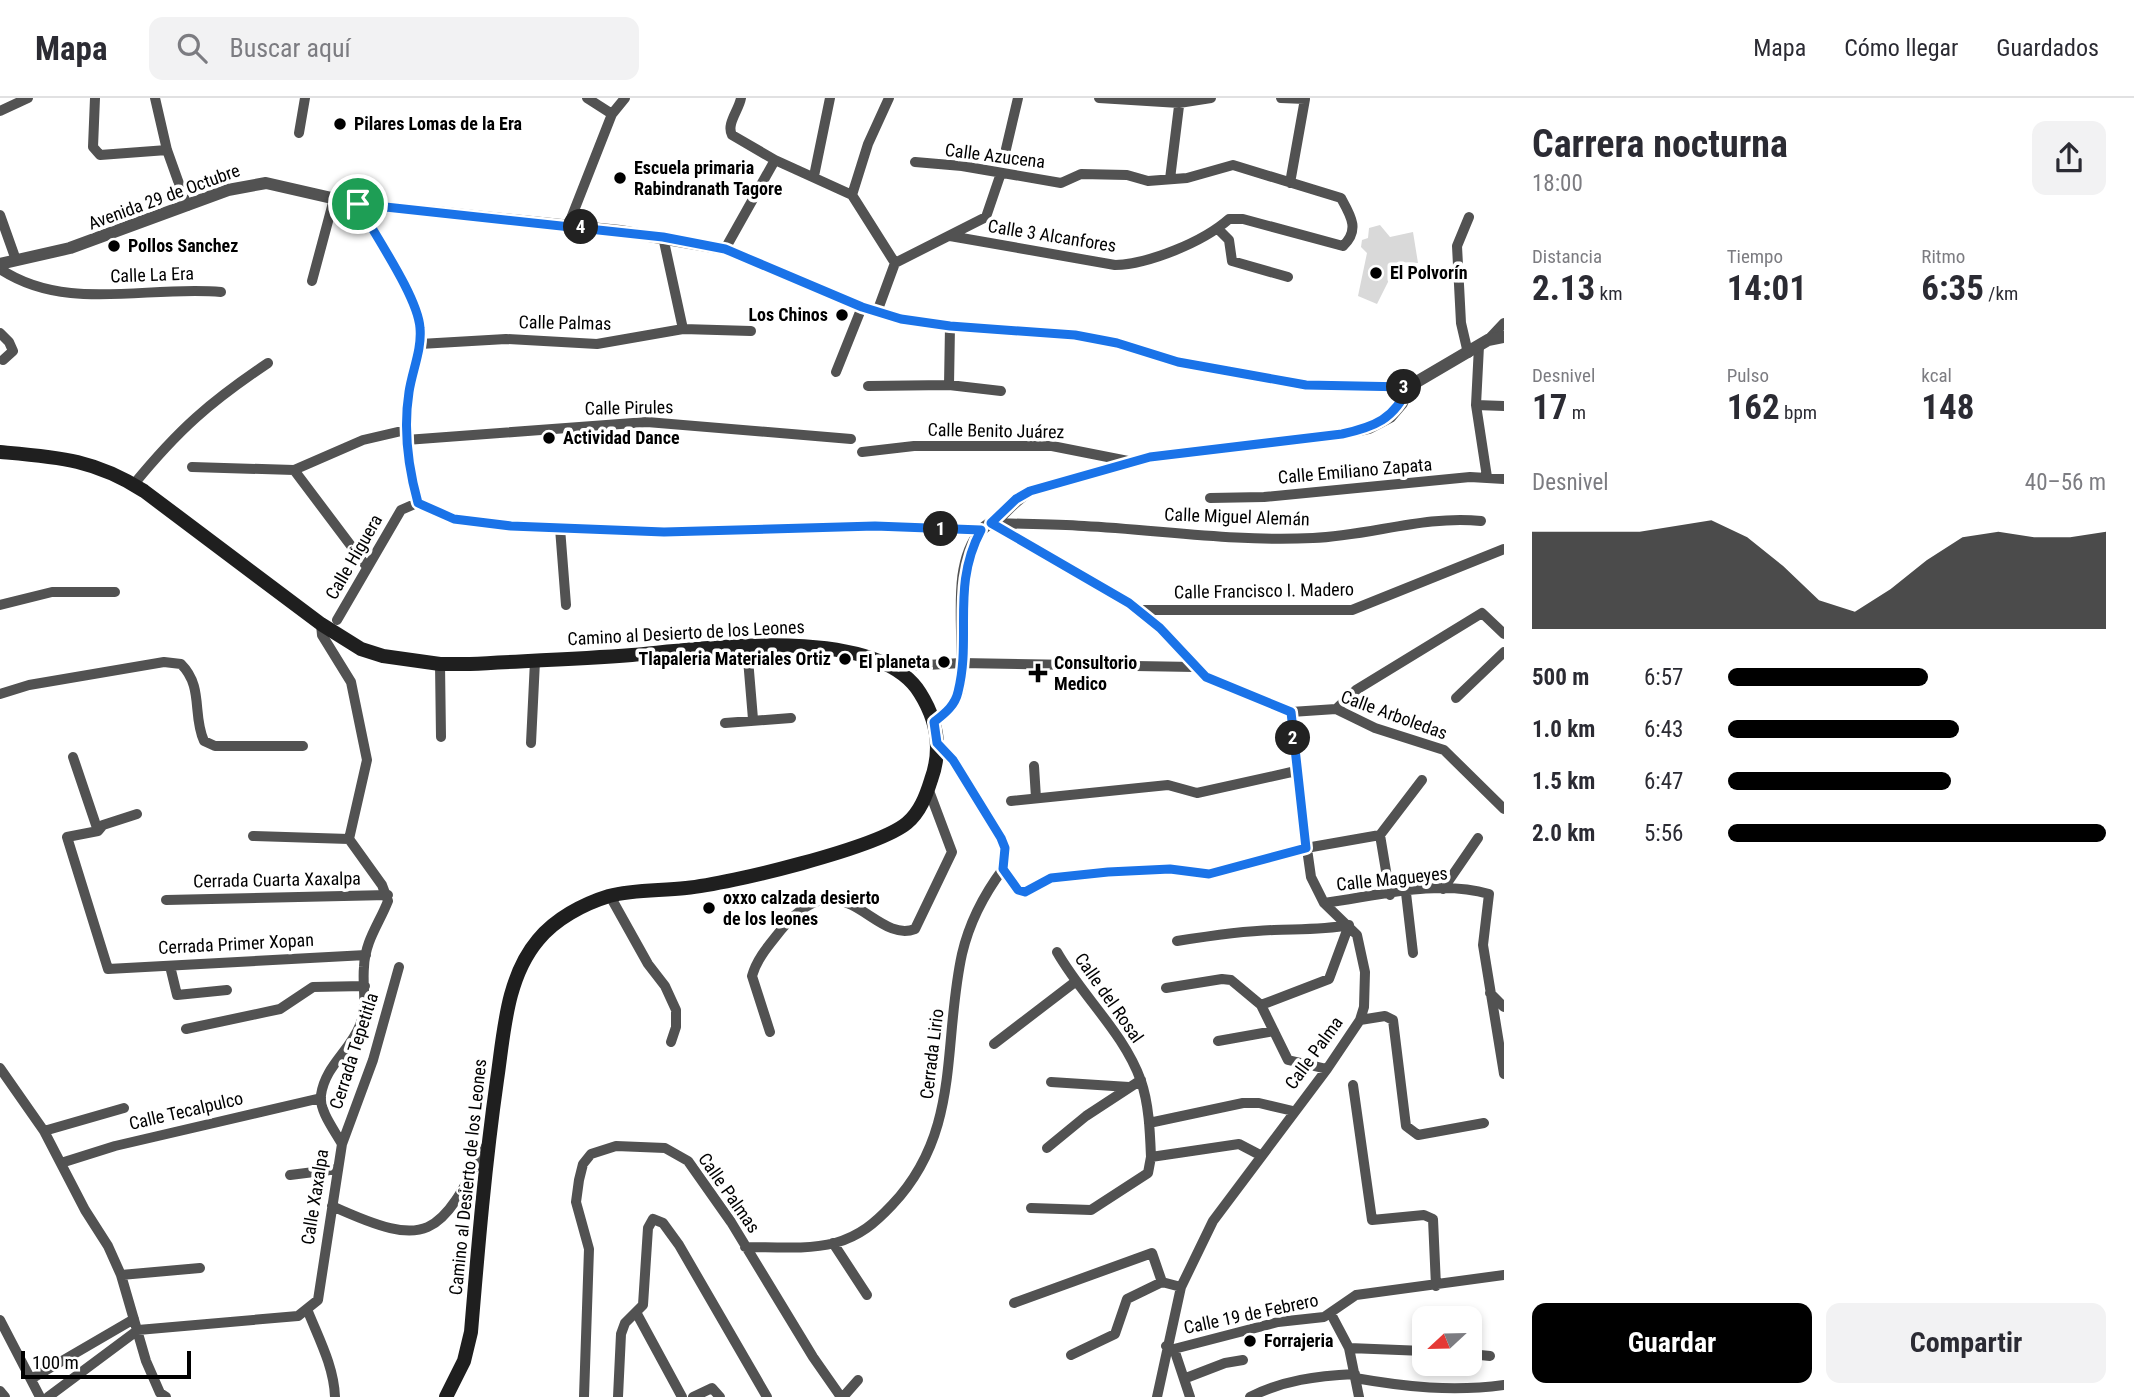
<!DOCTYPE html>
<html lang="es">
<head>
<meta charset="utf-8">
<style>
  body { margin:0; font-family:"Roboto Condensed",sans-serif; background:#f2f2f3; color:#2b2b33; height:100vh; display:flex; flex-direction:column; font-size:26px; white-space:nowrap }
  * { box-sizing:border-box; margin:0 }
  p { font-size:23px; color:#7c7c81 }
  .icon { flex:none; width:38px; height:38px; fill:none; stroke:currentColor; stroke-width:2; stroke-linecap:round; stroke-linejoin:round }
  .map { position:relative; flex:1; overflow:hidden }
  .panel { display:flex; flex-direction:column; background:#fff; width:630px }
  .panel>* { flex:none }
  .needle { width:46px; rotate:248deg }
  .buttons { position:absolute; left:1412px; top:1208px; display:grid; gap:14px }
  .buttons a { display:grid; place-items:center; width:70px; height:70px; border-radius:14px; background:#fff; box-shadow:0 4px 10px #0003; font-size:35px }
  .scale { position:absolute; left:21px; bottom:18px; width:170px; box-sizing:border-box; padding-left:7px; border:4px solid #000; border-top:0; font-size:19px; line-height:24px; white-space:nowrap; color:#000; -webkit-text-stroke:5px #fff; paint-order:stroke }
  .pin { position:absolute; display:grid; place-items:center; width:60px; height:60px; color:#fff; margin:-30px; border:4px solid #fff; border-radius:50%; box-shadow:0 2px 7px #0007 }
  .km { position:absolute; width:35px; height:35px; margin:-18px; border-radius:50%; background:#222; color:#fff; font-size:19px; line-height:35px; text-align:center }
  .round { display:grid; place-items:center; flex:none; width:74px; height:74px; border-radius:14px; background:#f2f2f3 }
  .overview { display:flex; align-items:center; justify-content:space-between; height:119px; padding:0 28px }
  h1 { font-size:38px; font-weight:700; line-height:52px }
  .figures { display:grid; grid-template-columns:repeat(3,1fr); gap:10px; height:119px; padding:7px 28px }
  .figures div { display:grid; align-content:center }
  .figures b { font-size:35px; font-weight:700 }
  .figures small { font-size:19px; font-weight:400 }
  .figures p { font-size:19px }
  .chart { height:196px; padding:14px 28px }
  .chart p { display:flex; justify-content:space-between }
  .chart svg { width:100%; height:126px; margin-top:7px; fill:#000; opacity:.7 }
  .cta { display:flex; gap:14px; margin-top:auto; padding:14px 28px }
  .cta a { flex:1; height:80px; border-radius:14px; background:#000; color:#fff; font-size:28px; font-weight:700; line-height:80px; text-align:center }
  .cta a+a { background:#f2f2f3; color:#2b2b33 }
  ul { padding:0 28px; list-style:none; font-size:23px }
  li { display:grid; grid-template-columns:112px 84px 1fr; align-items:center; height:52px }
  li i { height:18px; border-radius:9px; background:#000 }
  header { display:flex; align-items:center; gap:42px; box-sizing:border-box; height:98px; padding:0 35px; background:#fff; border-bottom:2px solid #e1e1e2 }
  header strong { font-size:33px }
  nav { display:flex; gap:38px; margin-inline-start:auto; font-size:24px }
  .search { width:490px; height:63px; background:#f2f2f3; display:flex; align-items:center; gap:18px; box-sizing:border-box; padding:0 24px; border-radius:14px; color:#7c7c81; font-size:26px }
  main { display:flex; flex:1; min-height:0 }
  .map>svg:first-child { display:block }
  .green { fill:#d9d9d9 }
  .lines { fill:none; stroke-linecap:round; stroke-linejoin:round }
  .minor { stroke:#525252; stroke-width:10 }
  .tertiary { stroke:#525252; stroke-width:12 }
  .secondary { stroke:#1f1f1f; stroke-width:14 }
  .route-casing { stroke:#fff; stroke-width:14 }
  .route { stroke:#1a73e8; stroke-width:9 }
  .poi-dot { fill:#000; stroke:#fff; stroke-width:2.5 }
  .labels { text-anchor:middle; stroke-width:7; stroke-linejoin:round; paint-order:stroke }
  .poi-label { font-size:18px; font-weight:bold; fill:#000; stroke:#fff; text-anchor:start }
  .street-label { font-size:18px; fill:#000; stroke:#fff }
</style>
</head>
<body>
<header>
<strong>Mapa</strong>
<div class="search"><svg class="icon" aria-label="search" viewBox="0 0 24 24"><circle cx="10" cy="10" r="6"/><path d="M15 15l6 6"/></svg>Buscar aquí</div>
<nav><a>Mapa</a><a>Cómo llegar</a><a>Guardados</a></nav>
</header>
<main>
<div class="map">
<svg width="1504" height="1299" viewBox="0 0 1504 1299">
  <rect width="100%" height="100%" fill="#fff"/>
  <path class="green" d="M1380 127 1390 139 1413 134 1418 165 1398 164 1377 206 1358 198 1367 155 1361 149 1362 142 1368 140 1369 130Z"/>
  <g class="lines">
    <path class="minor" d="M95 0 93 49 100 57 167 52
      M155 0 167 52 187 108
      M587 0 612 16
      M741 0C739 12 726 26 732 37L775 62 852 97 895 165
      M1099 0 1179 5 1211 0
      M1281 0 1305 1 1290 85
      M0 13 28 0
      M299 35 305 0
      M1006 51 1018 0
      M915 64 962 68 1061 85 1081 76 1127 77 1148 83 1187 80 1233 67 1341 100C1351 118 1360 132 1343 148L1243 121H1229C1203 144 1149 166 1115 167L950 138
      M814 78 830 0
      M1170 81 1180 0
      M852 97 868 46 889 0
      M358 106C374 136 418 199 420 230 422 252 412 273 409 294 403 332 408 369 417 405
      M0 117 16 162
      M568 128 612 16 625 0
      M1218 131 1229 142 1232 163 1288 179
      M663 139 683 231
      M725 151 775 62
      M0 171C66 215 147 187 221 194
      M312 183 334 101
      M877 214 895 165 986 119 1001 75
      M0 235 9 244 13 253 3 262
      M1488 242 1504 225
      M420 246 506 241 597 246 683 231 751 233
      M1479 248 1476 307 1487 379
      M1468 255 1461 225 1457 148 1469 119
      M836 274 862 209
      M949 287 950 228
      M868 288 949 287 1001 293
      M1476 307 1504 308
      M406 342 647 324 851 341
      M862 354 914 348H1052L1128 363
      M192 369 294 372 363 342 406 332
      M294 372 367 469
      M134 386C179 331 210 304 268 265
      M1210 400 1264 399 1470 379 1504 381
      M417 405 454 421 511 428 664 434 875 428 981 432
      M991 425 1129 505 1160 529 1206 579 1291 614 1336 611 1375 630 1444 652 1504 711
      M993 425C1024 426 1054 426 1084 428 1160 432 1236 444 1313 440 1369 438 1425 417 1481 423
      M560 430 566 507
      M0 507 52 494H115
      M1138 512H1352L1504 451
      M337 522 401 412 417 405
      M321 526 322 537 351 584 367 662 349 741 382 787 388 803C379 826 365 843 364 869 362 888 368 908 360 927 350 953 325 968 321 997 319 1013 335 1033 342 1046
      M747 549 753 621
      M440 566 441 639
      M892 569 961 565 1195 569
      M0 596 29 587 164 564 181 566C204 589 192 617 204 643L215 648H303
      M1456 600 1504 554
      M1336 611 1356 592 1482 515 1504 536
      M725 625 791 620
      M531 645 535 563
      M937 645 953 662 1001 740 1005 749 1003 771 1018 792 1025 794 1051 780 1108 774 1170 771 1209 776 1306 750 1380 737 1422 682
      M73 659 98 733 67 739 108 871 366 857
      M1034 668 1036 700
      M1011 703 1168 687 1197 695 1296 673
      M98 733 103 727 137 716
      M1380 737 1390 797
      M253 738 349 741
      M1443 791 1478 740
      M1406 795 1413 855
      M610 798 648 866 665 888 676 912V929L671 944
      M166 802 388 797
      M1324 805C1377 798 1437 781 1489 796L1483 847 1504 976
      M1177 843C1209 838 1241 833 1274 832 1300 831 1323 832 1349 827
      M1057 854C1082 898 1124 935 1141 983 1149 1006 1150 1034 1151 1059L1239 1046 1260 1057
      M170 868 177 897 227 892
      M1166 890 1222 881 1231 882 1261 907 1329 881 1349 827
      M1490 895 1504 909
      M1261 907 1288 962 1327 971
      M1360 922 1385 918 1393 922 1406 1028 1418 1037 1484 1025
      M186 931 280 911 313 889 365 888
      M770 934 752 878C757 860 770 846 781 832 843 756 873 847 915 831L952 754 928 690
      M1218 943 1274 933
      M994 946 1075 884
      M0 970 44 1033 85 1112 108 1148 121 1177 146 1263 160 1295 166 1299
      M1051 984 1129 989
      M1353 987 1372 1122 1424 1117 1433 1121 1436 1188
      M1149 1025 1243 1005H1259L1293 1013
      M44 1033 124 1010
      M1047 1050 1086 1018 1141 982
      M61 1065 115 1048 321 1000
      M290 1077 338 1071
      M332 1108C429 1152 439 1140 486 1048
      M1031 1110 1091 1112 1148 1075 1151 1059
      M833 1145 867 1197
      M745 1149C774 1149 807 1152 835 1145 860 1138 875 1125 892 1107 962 1033 942 947 962 856 969 826 985 795 1003 771
      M121 1177 200 1170
      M1014 1205 1152 1155 1162 1184
      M307 1211C318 1239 334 1268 335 1299
      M637 1216 682 1299
      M1331 1216 1349 1250 1359 1299
      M0 1222 40 1299
      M1166 1248 1174 1251 1278 1224 1324 1219 1356 1197 1504 1177
      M1349 1250 1424 1253
      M1174 1251 1190 1299
      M1470 1256 1490 1258
      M1071 1257 1115 1236 1127 1201 1162 1184 1181 1189
      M1186 1280 1225 1265 1243 1262
      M1355 1280C1406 1289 1453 1294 1504 1287
      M31 1281 134 1221
      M0 1293 5 1299
      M48 1299 138 1232 298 1218 318 1202 342 1046 373 962 399 869
      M584 1299 589 1151 576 1104 579 1082 583 1066 591 1056 616 1048 665 1050 688 1063 731 1124 813 1259 841 1299
      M618 1299 621 1236 625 1225 643 1207 648 1130 653 1121 663 1125 679 1147 767 1299
      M693 1299 712 1290 720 1299
      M843 1299 858 1282
      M1157 1299 1181 1189 1213 1123 1327 971 1360 922 1364 909 1365 874 1357 837 1324 805 1311 779 1296 673 1291 614
      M1250 1299C1284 1282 1316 1278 1355 1276"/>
    <path class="tertiary" d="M0 166 70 150 228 92 266 85 358 106 620 133 725 151 862 209 901 221 950 228 1075 237 1117 245 1178 264 1306 287 1408 289
      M934 624C944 616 954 608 958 596 971 548 947 474 981 433 986 426 996 423 1002 417 1012 407 1018 400 1030 393L1150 359 1342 336 1369 330 1390 319 1402 305 1408 289 1488 242 1504 239"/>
    <path class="secondary" d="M0 354C57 359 94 361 144 393L321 526 361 551 383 558 440 566H470C524 563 578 561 632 557 702 551 877 525 920 595 937 622 942 652 931 682 926 698 920 714 907 725 877 750 729 786 686 790 660 793 634 791 609 798 583 806 555 821 538 842 506 880 504 935 497 982 485 1066 478 1150 471 1234L464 1263 446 1299"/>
  </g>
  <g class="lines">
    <defs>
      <path id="route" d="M358 106 663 139 725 151 862 209 901 221 950 228 1075 237 1117 245 1178 264 1306 287 1408 289C1395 321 1374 329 1342 336L1150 359 1030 393 1016 401 991 425 1129 505 1160 530 1206 579 1291 614 1306 750 1209 776 1170 771 1108 774 1051 780 1025 794 1018 792 1003 771 1005 750 1001 740 953 662 937 645 934 624C944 616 955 608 958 594 972 539 951 488 981 432L875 428 664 434 511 428 454 421 418 405C408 369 403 332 409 294 412 273 422 252 420 230 418 199 374 136 358 106Z"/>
    </defs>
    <use href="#route" class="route-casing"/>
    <use href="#route" class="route"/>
  </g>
  <g class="poi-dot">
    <circle cx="340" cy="26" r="7"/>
    <circle cx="620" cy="80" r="7"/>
    <circle cx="114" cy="148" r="7"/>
    <circle cx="1376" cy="175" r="7"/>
    <circle cx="842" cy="217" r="7"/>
    <circle cx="549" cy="340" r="7"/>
    <circle cx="845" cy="561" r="7"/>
    <circle cx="944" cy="564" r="7"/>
    <path d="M1034.5 564.5h7v7h7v7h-7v7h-7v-7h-7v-7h7z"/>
    <circle cx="709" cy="810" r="7"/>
    <circle cx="1250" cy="1243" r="7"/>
  </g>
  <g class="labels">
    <g class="poi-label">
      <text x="354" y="32">Pilares Lomas de la Era</text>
      <text x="634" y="76">Escuela primaria<tspan x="634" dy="21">Rabindranath Tagore</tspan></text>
      <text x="128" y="154">Pollos Sanchez</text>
      <text x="1390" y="181">El Polvorín</text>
      <text x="828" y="223" text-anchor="end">Los Chinos</text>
      <text x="563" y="346">Actividad Dance</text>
      <text x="831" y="567" text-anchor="end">Tlapaleria Materiales Ortiz</text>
      <text x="930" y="570" text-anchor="end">El planeta</text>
      <text x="1054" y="571">Consultorio<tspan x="1054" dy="21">Medico</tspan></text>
      <text x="723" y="806">oxxo calzada desierto<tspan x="723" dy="21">de los leones</tspan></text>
      <text x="1264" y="1249">Forrajeria</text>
    </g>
    <g class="street-label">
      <text transform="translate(995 58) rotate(7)" y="6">Calle Azucena</text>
      <text transform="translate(164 99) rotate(-20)" y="6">Avenida 29 de Octubre</text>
      <text transform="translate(1052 138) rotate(9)" y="6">Calle 3 Alcanfores</text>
      <text transform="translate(152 177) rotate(-2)" y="6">Calle La Era</text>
      <text transform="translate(565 225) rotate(1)" y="6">Calle Palmas</text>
      <text transform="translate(629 310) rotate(-1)" y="6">Calle Pirules</text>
      <text transform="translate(996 333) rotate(1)" y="6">Calle Benito Juárez</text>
      <text transform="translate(1355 373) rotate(-5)" y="6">Calle Emiliano Zapata</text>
      <text transform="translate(1237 419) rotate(2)" y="6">Calle Miguel Alemán</text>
      <text transform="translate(354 459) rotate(-60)" y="6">Calle Higuera</text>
      <text transform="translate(1264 493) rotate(-1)" y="6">Calle Francisco I. Madero</text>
      <text transform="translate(686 535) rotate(-3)" y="6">Camino al Desierto de los Leones</text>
      <text transform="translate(1394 617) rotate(20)" y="6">Calle Arboledas</text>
      <text transform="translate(1392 781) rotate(-6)" y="6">Calle Magueyes</text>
      <text transform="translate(277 782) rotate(-1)" y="6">Cerrada Cuarta Xaxalpa</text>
      <text transform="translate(236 846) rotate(-3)" y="6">Cerrada Primer Xopan</text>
      <text transform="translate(1109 900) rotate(55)" y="6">Calle del Rosal</text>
      <text transform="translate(354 953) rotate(-72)" y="6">Cerrada Tepetitla</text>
      <text transform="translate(1314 955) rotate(-54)" y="6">Calle Palma</text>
      <text transform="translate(932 956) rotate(-83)" y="6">Cerrada Lirio</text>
      <text transform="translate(186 1013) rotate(-13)" y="6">Calle Tecalpulco</text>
      <text transform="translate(468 1079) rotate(-84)" y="6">Camino al Desierto de los Leones</text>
      <text transform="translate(729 1095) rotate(55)" y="6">Calle Palmas</text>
      <text transform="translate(315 1099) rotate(-81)" y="6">Calle Xaxalpa</text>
      <text transform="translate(1251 1216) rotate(-12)" y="6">Calle 19 de Febrero</text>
    </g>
  </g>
</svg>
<div class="buttons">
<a><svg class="needle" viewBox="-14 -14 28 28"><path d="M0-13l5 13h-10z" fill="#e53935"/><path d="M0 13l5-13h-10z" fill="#7c7c81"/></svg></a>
</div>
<div class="scale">100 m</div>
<div class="pin" style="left:358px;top:106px;background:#1e9e55"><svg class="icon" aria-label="arrive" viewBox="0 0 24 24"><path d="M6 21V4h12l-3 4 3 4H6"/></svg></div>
<b class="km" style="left:941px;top:431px">1</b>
<b class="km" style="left:1293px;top:640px">2</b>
<b class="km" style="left:1404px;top:289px">3</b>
<b class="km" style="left:581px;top:129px">4</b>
</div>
<section class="panel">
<div class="overview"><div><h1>Carrera nocturna</h1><p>18:00</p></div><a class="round"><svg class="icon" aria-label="share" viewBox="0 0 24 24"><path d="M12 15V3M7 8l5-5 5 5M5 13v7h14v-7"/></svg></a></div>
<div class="figures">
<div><p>Distancia</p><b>2.13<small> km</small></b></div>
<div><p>Tiempo</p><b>14:01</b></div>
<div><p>Ritmo</p><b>6:35<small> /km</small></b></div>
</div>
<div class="figures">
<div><p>Desnivel</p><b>17<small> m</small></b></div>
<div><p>Pulso</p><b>162<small> bpm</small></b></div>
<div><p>kcal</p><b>148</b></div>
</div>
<div class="chart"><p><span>Desnivel</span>40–56 m</p>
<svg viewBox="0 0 160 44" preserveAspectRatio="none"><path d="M0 44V10L10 10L20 10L30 10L40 8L50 6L60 12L70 22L80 34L90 38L100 30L110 20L120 12L130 10L140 12L150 12L160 10V44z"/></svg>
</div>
<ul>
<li><b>500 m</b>6:57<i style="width:53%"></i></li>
<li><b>1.0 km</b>6:43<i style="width:61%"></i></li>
<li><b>1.5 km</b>6:47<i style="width:59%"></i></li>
<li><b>2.0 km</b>5:56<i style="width:100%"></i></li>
</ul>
<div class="cta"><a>Guardar</a><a>Compartir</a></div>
</section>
</main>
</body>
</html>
